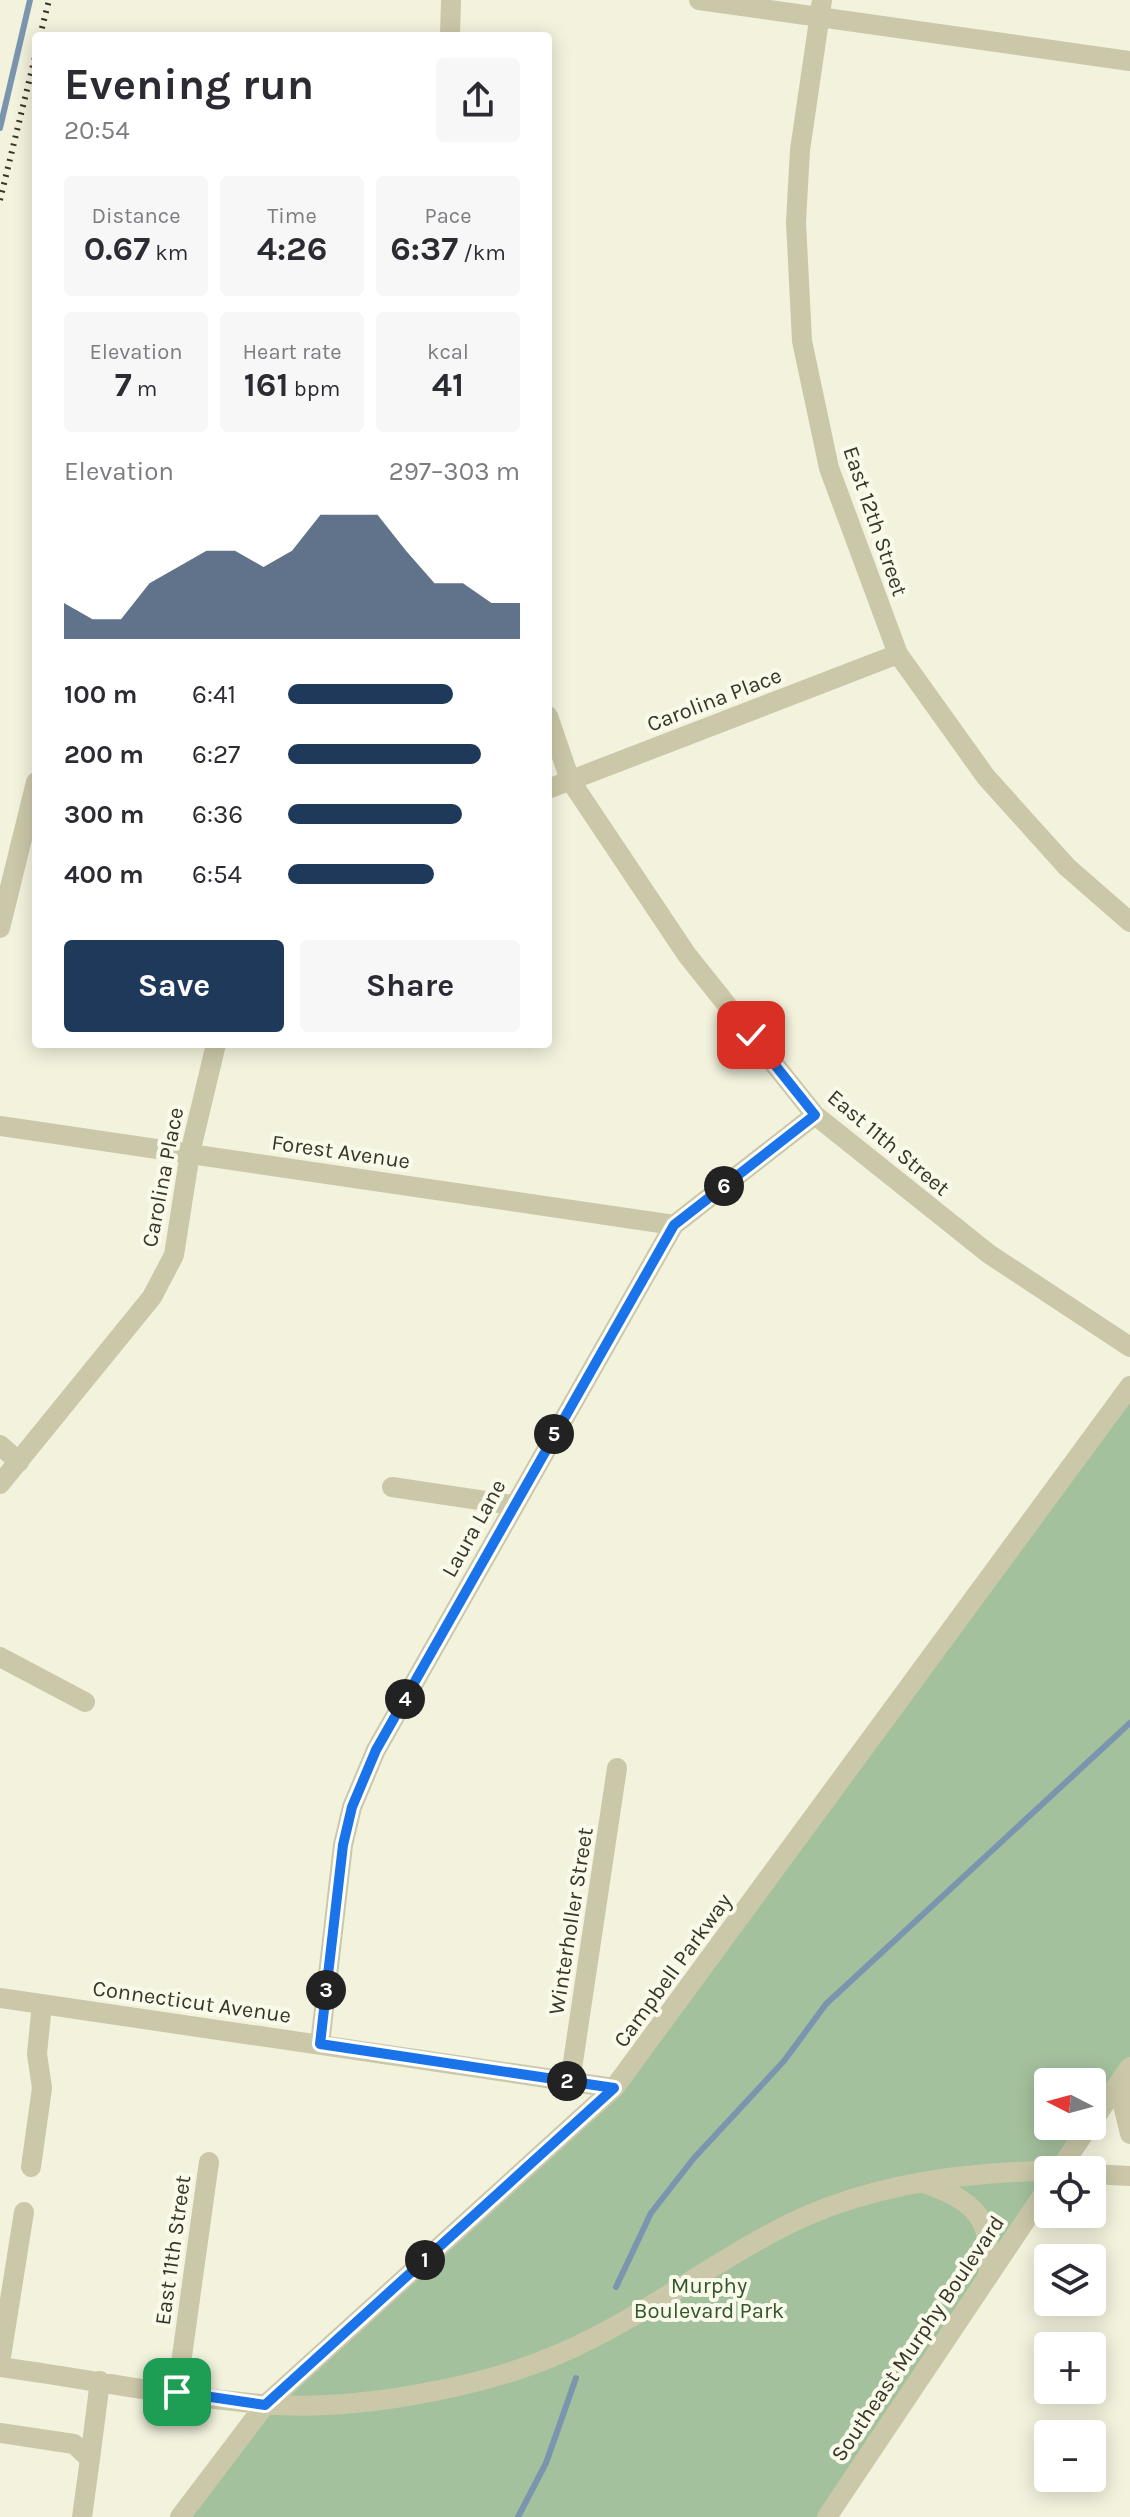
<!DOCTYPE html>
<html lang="en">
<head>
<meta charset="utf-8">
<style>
  body { margin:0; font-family:Karla,sans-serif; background:#f7f7f7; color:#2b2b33; height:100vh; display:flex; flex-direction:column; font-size:30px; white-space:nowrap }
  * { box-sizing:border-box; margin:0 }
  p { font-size:26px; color:#7c7c81 }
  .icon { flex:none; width:44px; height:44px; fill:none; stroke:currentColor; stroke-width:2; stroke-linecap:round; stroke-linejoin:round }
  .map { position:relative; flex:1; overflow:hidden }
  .sheet { position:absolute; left:32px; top:32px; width:520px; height:1016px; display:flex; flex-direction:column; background:#fff; border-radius:8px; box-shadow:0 4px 20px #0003 }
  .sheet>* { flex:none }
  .needle { width:52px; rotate:276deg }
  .tools { position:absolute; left:1034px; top:2068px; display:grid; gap:16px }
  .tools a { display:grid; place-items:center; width:72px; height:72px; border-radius:8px; background:#fff; box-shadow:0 4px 20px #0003; font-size:40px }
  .pin { position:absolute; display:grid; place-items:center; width:68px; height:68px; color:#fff; margin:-34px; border-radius:16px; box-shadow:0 4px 12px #0006 }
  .km { position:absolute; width:40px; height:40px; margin:-20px; border-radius:50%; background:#222; color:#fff; font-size:22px; line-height:40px; text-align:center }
  .round { display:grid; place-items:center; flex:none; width:84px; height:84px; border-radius:8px; background:#f7f7f7 }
  .headline { display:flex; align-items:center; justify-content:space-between; height:136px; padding:0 32px }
  h1 { font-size:44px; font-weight:700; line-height:60px }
  .metrics { display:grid; grid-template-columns:repeat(3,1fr); gap:12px; height:136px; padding:8px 32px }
  .metrics div { display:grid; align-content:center; border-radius:8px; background:#f7f7f7; text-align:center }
  .metrics b { font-size:34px; font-weight:700 }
  .metrics small { font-size:22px; font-weight:400 }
  .metrics p { font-size:22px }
  .chart { height:224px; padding:16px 32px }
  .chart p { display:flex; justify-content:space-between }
  .chart svg { width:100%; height:144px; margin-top:8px; fill:#1e3959; opacity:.7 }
  .action { display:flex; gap:16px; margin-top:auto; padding:16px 32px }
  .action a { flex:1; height:92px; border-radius:8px; background:#1e3959; color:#fff; font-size:32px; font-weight:700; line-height:92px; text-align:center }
  .action a+a { background:#f7f7f7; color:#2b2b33 }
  ul { padding:0 32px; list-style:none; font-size:26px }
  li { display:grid; grid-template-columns:128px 96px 1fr; align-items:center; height:60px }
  li i { height:20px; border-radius:10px; background:#1e3959 }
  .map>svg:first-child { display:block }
  .green { fill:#a4c19d }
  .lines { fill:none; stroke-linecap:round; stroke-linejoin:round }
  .stream { stroke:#7c95af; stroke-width:6 }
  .minor { stroke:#cbc8a9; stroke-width:20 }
  .rail { stroke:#383529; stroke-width:6; stroke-dasharray:2 6; stroke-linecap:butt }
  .route-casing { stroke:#fff; stroke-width:16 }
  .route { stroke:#1a73e8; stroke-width:10 }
  .labels { text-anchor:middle; stroke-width:8; stroke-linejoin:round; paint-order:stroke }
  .street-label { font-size:22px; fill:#383529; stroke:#f9faea }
  .park-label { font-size:22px; fill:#33562d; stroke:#f9faea }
</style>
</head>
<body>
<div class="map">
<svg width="1130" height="2517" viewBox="0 0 1130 2517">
  <rect width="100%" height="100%" fill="#f2f2dd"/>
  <path class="green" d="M1130 1386V2067L1092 2122V2082H1048V2126H1089L827 2517H180L265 2405 614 2088Z"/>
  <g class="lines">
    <path class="stream" d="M0 128 30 0
      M616 2287 651 2213 694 2158 784 2061 826 2004 1130 1723
      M518 2517 546 2463 576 2378"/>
    <path class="minor" d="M699 0 1130 61
      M822 0 800 150 796 222 802 341 829 468 898 654 986 777 1067 867 1130 922
      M450 36 451 0
      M548 716 570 780 687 955 815 1115 989 1254 1130 1347
      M548 789 898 654
      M0 928 36 782
      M0 1126 674 1225
      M0 1445 19 1462
      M0 1484 152 1297 174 1255 190 1153 216 1044
      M392 1487 513 1505
      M0 1657 85 1702
      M0 1998 614 2088
      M320 2044 343 1845 352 1807 376 1750 674 1225 815 1115
      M1125 2079 1122 2101 1130 2134
      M570 2082 617 1768
      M1092 2122 1130 2067
      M31 2167 42 2088 37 2054 42 2004
      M1059 2170 1089 2126
      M1092 2174 1130 2176
      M921 2182C976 2201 993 2217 988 2277
      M0 2363 24 2212
      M0 2367C87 2379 175 2397 263 2404 350 2412 478 2389 559 2354 646 2317 720 2255 806 2216 883 2183 965 2172 1048 2171
      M177 2392 209 2162
      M0 2433 74 2444 90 2459 82 2517
      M90 2459 100 2381
      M180 2517 265 2405 614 2088 1130 1386
      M827 2517 1048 2187"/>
    <path class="rail" d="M40 36 49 0
      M0 200 36 53"/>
  </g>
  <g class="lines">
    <defs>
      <path id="route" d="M177 2392 265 2405 614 2088 320 2044 343 1845 352 1807 376 1750 674 1225 815 1115 751 1035"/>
    </defs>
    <use href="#route" class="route-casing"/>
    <use href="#route" class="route"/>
  </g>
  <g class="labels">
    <g class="street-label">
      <text transform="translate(876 521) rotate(71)" y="8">East 12th Street</text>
      <text transform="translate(714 699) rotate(-21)" y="8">Carolina Place</text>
      <text transform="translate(889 1142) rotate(40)" y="8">East 11th Street</text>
      <text transform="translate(341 1151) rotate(8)" y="8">Forest Avenue</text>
      <text transform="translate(162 1177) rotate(-79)" y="8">Carolina Place</text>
      <text transform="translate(473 1528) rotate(-61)" y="8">Laura Lane</text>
      <text transform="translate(570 1921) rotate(-81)" y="8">Winterholler Street</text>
      <text transform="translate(672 1970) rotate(-54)" y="8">Campbell Parkway</text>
      <text transform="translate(192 2001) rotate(8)" y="8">Connecticut Avenue</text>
      <text transform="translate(172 2250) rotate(-82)" y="8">East 11th Street</text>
      <text transform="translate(917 2338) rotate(-56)" y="8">Southeast Murphy Boulevard</text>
    </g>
    <g class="park-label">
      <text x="709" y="2293">Murphy<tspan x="709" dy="25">Boulevard Park</tspan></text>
    </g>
  </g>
</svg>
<div class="tools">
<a><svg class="needle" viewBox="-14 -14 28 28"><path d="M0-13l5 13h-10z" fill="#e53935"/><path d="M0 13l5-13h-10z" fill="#7c7c81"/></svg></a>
<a><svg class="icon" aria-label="locate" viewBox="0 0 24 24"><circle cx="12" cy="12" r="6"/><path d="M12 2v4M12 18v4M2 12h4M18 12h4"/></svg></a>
<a><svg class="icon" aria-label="layers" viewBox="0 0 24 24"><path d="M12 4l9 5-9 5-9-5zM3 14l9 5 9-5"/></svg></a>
<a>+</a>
<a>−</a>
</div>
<div class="pin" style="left:177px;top:2392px;background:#1e9e55"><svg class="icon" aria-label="arrive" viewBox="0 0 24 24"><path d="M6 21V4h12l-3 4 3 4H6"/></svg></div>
<div class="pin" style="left:751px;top:1035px;background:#d93025"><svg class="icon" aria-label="check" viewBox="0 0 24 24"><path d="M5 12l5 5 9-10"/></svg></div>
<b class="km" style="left:425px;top:2260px">1</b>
<b class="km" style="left:567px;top:2081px">2</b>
<b class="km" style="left:326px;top:1990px">3</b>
<b class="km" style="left:405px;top:1699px">4</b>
<b class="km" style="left:554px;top:1434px">5</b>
<b class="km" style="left:724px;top:1186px">6</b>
<section class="sheet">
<div class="headline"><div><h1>Evening run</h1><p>20:54</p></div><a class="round"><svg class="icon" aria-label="share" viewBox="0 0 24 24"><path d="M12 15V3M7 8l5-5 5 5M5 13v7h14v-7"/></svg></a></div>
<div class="metrics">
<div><p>Distance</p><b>0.67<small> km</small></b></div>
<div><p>Time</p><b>4:26</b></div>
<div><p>Pace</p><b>6:37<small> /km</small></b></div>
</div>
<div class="metrics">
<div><p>Elevation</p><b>7<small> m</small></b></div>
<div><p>Heart rate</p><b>161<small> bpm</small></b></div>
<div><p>kcal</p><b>41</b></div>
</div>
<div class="chart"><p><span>Elevation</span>297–303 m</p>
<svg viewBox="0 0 160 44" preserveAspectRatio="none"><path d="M0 44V33L10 38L20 38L30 27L40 22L50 17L60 17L70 22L80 17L90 6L100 6L110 6L120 17L130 27L140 27L150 33L160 33V44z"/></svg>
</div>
<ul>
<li><b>100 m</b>6:41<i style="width:71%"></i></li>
<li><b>200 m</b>6:27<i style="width:83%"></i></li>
<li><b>300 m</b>6:36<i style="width:75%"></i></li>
<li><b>400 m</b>6:54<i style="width:63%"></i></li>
</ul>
<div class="action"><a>Save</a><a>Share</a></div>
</section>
</div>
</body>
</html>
